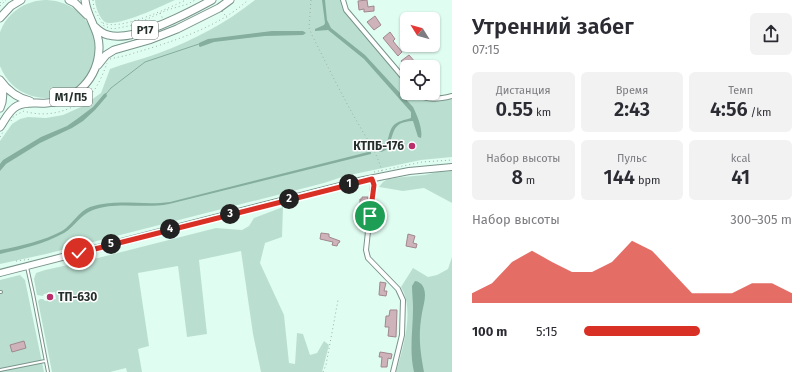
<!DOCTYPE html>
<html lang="ru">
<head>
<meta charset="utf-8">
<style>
  body { margin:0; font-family:"Fira Sans",sans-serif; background:#f2f2f3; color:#2b2b33; height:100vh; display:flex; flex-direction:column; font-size:15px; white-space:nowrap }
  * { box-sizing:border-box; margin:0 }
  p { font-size:13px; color:#7c7c81 }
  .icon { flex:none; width:22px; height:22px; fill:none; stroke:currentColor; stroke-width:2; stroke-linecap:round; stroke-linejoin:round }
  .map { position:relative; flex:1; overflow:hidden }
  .side { display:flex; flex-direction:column; background:#fff; width:360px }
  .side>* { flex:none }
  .needle { width:26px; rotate:307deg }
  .controls { position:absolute; left:400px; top:12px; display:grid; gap:8px }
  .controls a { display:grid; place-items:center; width:40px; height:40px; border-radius:6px; background:#fff; box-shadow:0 1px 3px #0004; font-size:20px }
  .pin { position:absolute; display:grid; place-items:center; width:34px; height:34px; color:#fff; margin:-17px; border:2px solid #fff; border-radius:50%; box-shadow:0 1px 4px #0007 }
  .km { position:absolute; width:20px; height:20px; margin:-10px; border-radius:50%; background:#222; color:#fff; font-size:11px; line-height:20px; text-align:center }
  .round { display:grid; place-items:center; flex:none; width:42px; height:42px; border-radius:6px; background:#f2f2f3 }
  .headline { display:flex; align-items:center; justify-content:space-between; height:68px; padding:0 20px }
  h1 { font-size:22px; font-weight:600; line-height:30px }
  .figures { display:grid; grid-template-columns:repeat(3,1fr); gap:6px; height:68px; padding:4px 20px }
  .figures div { display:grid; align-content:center; border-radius:6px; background:#f2f2f3; text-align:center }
  .figures b { font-size:20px; font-weight:600 }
  .figures small { font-size:11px; font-weight:400 }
  .figures p { font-size:11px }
  .chart { height:112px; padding:8px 20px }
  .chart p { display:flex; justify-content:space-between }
  .chart svg { width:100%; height:72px; margin-top:4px; fill:#d93025; opacity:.7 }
  ul { padding:0 20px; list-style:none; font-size:13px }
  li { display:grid; grid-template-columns:64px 48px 1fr; align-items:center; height:30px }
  li i { height:10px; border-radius:5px; background:#d93025 }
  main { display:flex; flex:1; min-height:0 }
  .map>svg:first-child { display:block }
  .green { fill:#badfd0 }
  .water { fill:#85ae9f }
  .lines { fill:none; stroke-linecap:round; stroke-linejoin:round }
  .stream { stroke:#85ae9f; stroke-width:1 }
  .building { fill:#ceb3ba; stroke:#a1878e }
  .service-casing { stroke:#79948a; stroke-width:4 }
  .minor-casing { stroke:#79948a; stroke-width:6 }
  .secondary-casing { stroke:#79948a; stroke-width:8 }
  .trunk-casing { stroke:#79948a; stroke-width:9 }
  .path { stroke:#9bb1a9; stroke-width:1; stroke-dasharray:1 3; stroke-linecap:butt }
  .service { stroke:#fff; stroke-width:2 }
  .minor { stroke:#fff; stroke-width:4 }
  .secondary { stroke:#fff; stroke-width:6 }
  .trunk { stroke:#fff; stroke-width:7 }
  .route-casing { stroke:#fff; stroke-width:8 }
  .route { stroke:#d93025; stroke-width:5 }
  .poi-dot { fill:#b92f6b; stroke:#fff; stroke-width:1.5 }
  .labels { text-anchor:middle; stroke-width:3; stroke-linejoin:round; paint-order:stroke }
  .shield { fill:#fff; stroke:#666d6b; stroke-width:1 }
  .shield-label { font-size:11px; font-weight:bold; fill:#242f2b }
  .poi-label { font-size:12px; font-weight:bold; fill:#242f2b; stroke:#fff; text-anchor:end }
</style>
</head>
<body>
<main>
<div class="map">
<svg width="452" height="372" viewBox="0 0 452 372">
  <rect width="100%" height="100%" fill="#e0fdf2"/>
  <path class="green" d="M95 0H175C164 5 116 28 105 22 100 19 95 6 95 0Z
    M255 0H343L346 10 407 82V93H417L427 99 452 96V157L421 160 345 176 324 183 46 254 0 264V141L12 124 20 119 28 117 46 118 63 115 83 106 94 98 101 93 110 69C126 63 143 59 159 53 194 40 226 23 255 0Z
    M-3 49a49 49 0 1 1 98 0a49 49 0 1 1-98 0Z
    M452 171V203L424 188 403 191 379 187 383 182 388 179 403 177 425 175 437 172Z
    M283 207 282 237 265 243 260 263 284 315 289 363 295 364 297 333 303 334 310 355 317 353 324 341 329 345 322 372H261L253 334 241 251 199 260 207 334 187 337 178 266 138 273 149 346 138 349 142 372H127L126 368 110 372H52L38 301 40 299H43L45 301 56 299 55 292 44 294 43 296 37 295 34 279 36 273 45 270 86 261 216 228 242 230 249 226 254 218Z
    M452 257V372H396C403 348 415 310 401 287L413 268 428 277 437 275 448 269Z
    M20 275 25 280 44 372H0V280Z"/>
  <path class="water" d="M322 0H325L327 20 331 28 365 55 413 107C417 115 423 129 421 138L418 137 413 121C389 122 396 135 386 150L381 152H379V150C390 145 387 134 393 126 397 121 405 120 411 118V112L364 59 328 30 315 31V29L324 25 325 23Z
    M272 31H303L306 33 303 35 265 36 214 42 200 47 199 46V43L208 39Z
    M106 93 107 96 95 110 83 121 72 128 40 143 6 164 0 171V164L3 160 41 137 67 126 77 119 93 107 104 94Z
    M368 152H371V154L169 204C144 209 117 201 93 210 81 214 74 227 64 233 44 244 22 249 0 254V250C21 246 43 241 62 231 72 225 79 211 90 207 117 198 142 206 170 202Z
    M415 281C422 282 425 288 425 295 425 301 423 307 422 313 418 336 420 350 424 372H414C409 350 413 330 413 308 413 300 412 293 412 286Z"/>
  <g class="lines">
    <path class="stream" d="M106 94 111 88 145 62 199 44"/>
  </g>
  <path class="building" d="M367 0 368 7 374 6V11L364 12V9L359 10 358 1Z
    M375 16 381 25 374 30 367 22Z
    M390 32 395 39 393 41 402 52 398 56 383 38Z
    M409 55 416 63 411 67H406L401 61Z
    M362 197H368L365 221H363V223H359V217H360V199H362Z
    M321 233 329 234V237L340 241 339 243H338L337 246 332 245 333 242 320 239Z
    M408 234 415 236 413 243 417 244 416 248 406 246Z
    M380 282 386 283 384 291H387L386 296 379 295Z
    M390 310H397L396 337 388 336 389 327H385L386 316H389Z
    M24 341 26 348 12 352 10 345Z
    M380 352 392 354 391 359 388 358 387 367H381L382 357H379Z"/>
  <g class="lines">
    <defs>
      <path id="service" d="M27 267 33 294 48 372
        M0 292H1
        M0 370 45 361"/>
      <path id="minor" d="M343 0 346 10 407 82
        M417 93C426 102 441 99 452 96
        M372 179 373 185 366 250 368 258 398 289 403 300 402 335 393 372"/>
      <path id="secondary" d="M0 273 359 181 409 171 452 167"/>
      <path id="trunk" d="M69 0 75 3 87 15
        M0 18 11 6 21 0
        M95 27C99 31 103 34 108 35 133 43 190 12 212 0
        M98 65 106 55 114 50 149 40 177 29 219 8 230 0
        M0 80C7 90 18 98 30 101
        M0 108C4 99 3 92 1 82
        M0 127C5 120 9 110 17 106 27 101 37 104 47 103 76 101 98 78 99 49 100 31 87 18 85 0"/>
    </defs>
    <use href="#service" class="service-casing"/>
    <use href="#minor" class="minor-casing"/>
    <use href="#secondary" class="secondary-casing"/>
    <use href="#trunk" class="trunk-casing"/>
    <path class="path" d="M93 0 94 9 104 26 113 29 134 25 167 10 188 4 195 0
      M311 0 309 28 312 35C327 65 342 96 359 125 368 141 378 154 382 172
      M0 3 3 0
      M0 6 6 0
      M222 11 227 18
      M160 13 163 19
      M103 23C121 31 168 8 186 0
      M110 59C118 57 126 56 134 53 172 42 219 27 248 0
      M11 121 14 116 24 111C48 119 79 110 95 89 100 81 104 72 107 63
      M0 137 3 132
      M374 172 422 162 452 160
      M16 261 32 259
      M323 372 326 365 338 300"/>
    <use href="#service" class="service"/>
    <use href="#minor" class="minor"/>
    <use href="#secondary" class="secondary"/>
    <use href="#trunk" class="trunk"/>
  </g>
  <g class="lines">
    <defs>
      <path id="route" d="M79 253 372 179 374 185 370 216"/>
    </defs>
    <use href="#route" class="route-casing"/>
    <use href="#route" class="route"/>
  </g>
  <g class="poi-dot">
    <circle cx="412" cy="146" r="4"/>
    <circle cx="50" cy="297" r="4"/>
  </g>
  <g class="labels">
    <g class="shield">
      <rect x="132" y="21" width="26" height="18" rx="3"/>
      <rect x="50" y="88" width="42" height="18" rx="3"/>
    </g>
    <g class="shield-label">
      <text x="145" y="34">Р17</text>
      <text x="71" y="101">М1/П5</text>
    </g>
    <g class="poi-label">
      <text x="404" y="150">КТПБ-176</text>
      <text x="58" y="301" text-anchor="start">ТП-630</text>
    </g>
  </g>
</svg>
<div class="controls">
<a><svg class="needle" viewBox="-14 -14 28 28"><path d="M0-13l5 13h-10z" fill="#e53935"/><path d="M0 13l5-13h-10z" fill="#7c7c81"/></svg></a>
<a><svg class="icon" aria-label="locate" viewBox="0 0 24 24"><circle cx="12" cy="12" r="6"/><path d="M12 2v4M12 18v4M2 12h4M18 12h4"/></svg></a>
</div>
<div class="pin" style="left:370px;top:216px;background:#1e9e55"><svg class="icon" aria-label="arrive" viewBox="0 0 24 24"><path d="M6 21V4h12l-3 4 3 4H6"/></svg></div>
<div class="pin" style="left:79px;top:253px;background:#d93025"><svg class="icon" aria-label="check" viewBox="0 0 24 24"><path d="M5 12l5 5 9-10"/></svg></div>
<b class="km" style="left:349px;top:184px">1</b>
<b class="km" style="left:289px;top:199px">2</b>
<b class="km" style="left:230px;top:214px">3</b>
<b class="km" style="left:170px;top:229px">4</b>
<b class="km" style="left:111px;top:244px">5</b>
</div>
<section class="side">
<div class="headline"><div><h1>Утренний забег</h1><p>07:15</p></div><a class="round"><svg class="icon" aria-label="share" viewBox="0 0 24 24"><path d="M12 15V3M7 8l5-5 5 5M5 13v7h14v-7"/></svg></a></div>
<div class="figures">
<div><p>Дистанция</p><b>0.55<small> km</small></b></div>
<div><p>Время</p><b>2:43</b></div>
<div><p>Темп</p><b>4:56<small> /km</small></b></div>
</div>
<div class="figures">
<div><p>Набор высоты</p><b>8<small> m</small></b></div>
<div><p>Пульс</p><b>144<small> bpm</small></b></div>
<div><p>kcal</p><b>41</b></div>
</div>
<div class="chart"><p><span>Набор высоты</span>300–305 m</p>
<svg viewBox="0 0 160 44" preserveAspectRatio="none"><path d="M0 44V38L10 32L20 19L30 12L40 19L50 25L60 25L70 19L80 6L90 12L100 25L110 38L120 38L130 38L140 32L150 32L160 38V44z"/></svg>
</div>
<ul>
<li><b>100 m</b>5:15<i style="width:56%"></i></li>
</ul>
</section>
</main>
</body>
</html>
